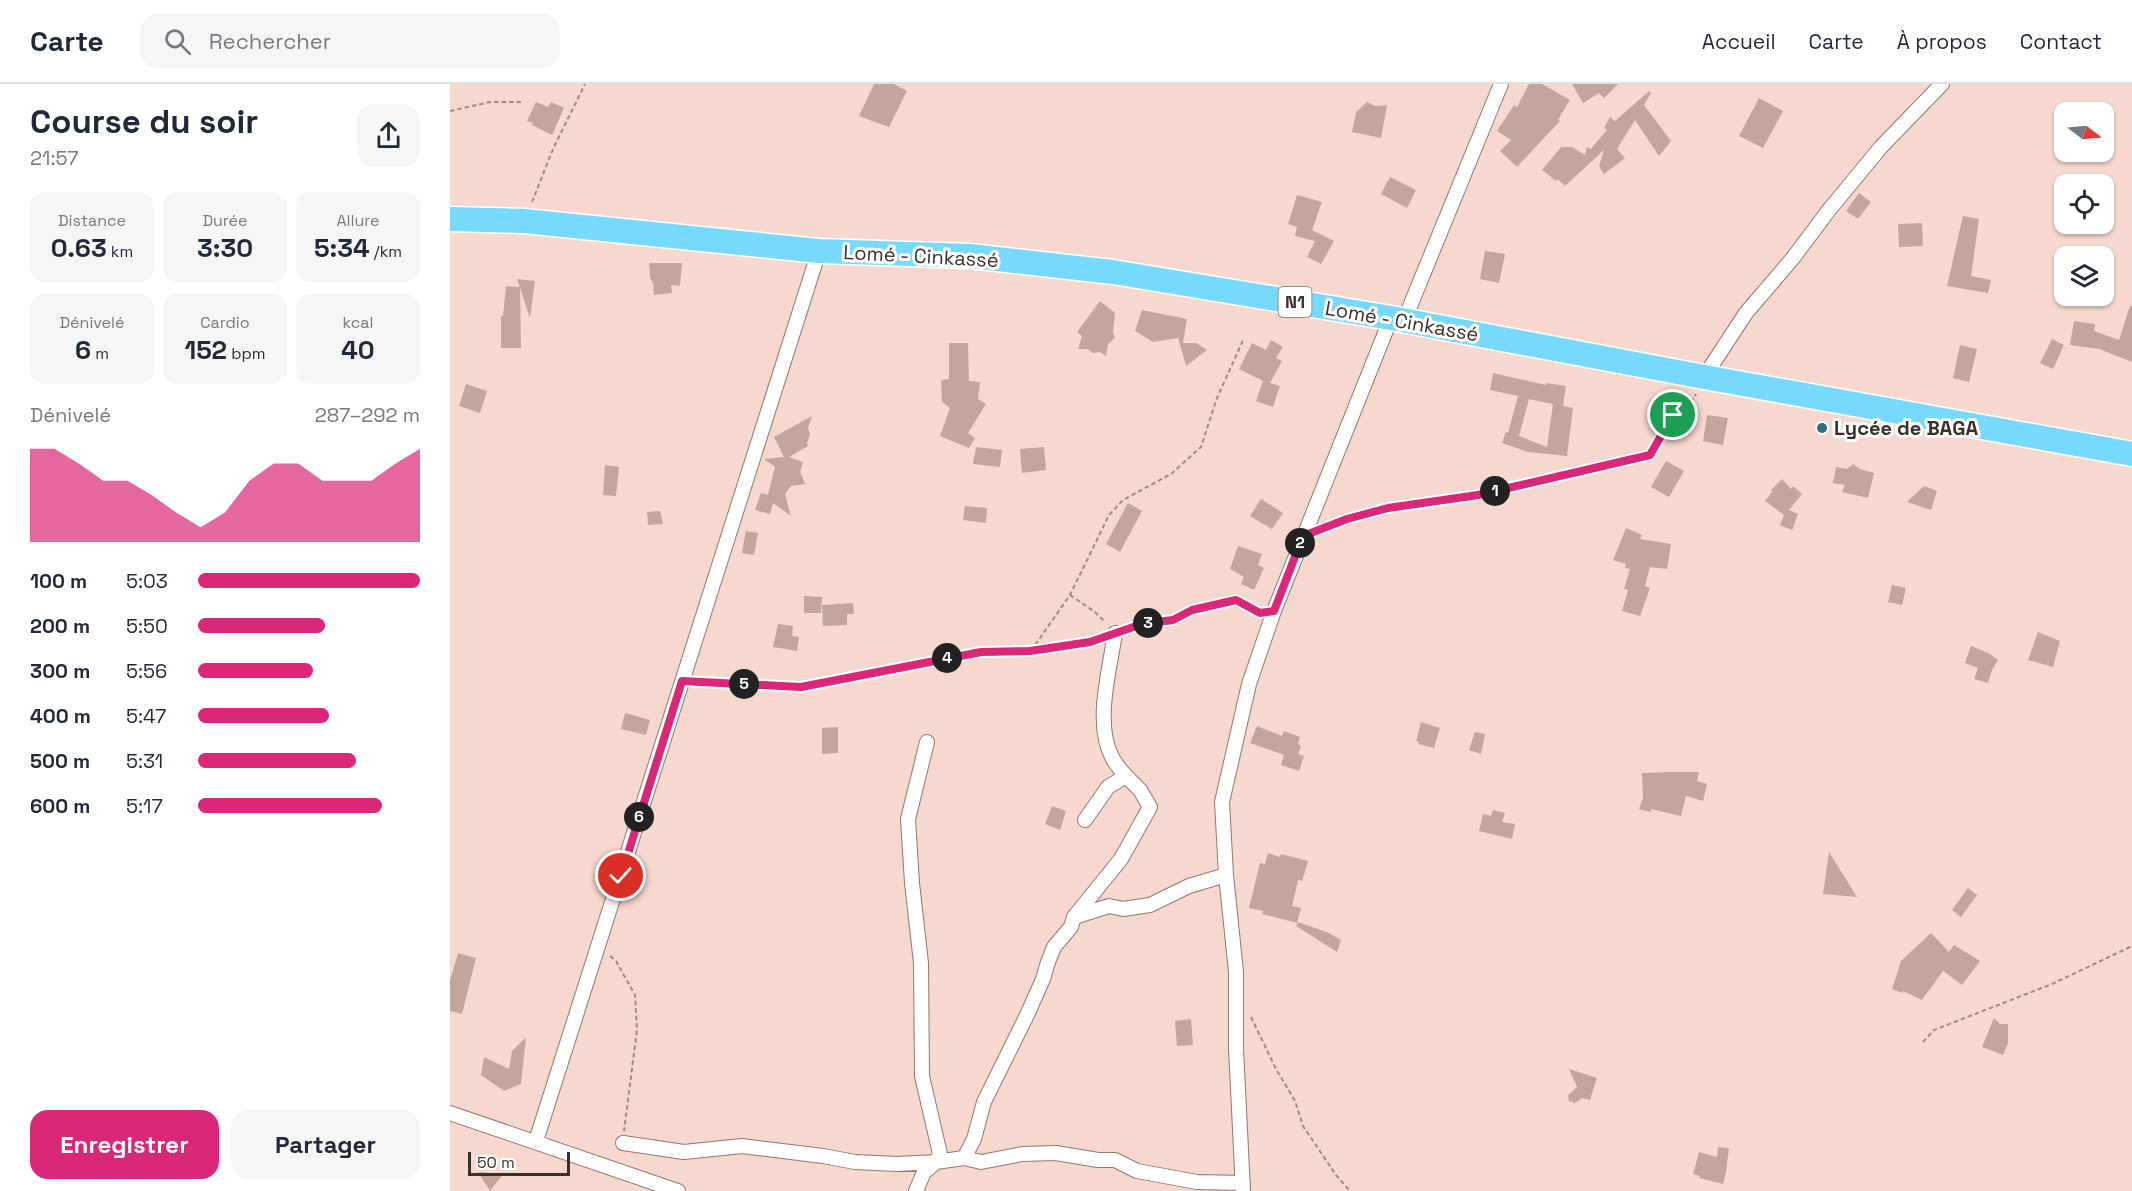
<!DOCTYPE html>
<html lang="fr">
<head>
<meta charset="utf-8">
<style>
  body { margin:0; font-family:"Space Grotesk",sans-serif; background:#f6f6f7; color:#1f2937; height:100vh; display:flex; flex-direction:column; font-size:22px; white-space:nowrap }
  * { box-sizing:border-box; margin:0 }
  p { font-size:20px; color:#747a83 }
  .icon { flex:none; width:33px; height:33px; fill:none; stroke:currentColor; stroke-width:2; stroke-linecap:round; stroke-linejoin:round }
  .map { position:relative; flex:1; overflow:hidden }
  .side { display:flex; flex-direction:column; background:#fff; width:450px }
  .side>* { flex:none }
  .needle { width:39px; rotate:106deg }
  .tools { position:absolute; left:1604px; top:18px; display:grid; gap:12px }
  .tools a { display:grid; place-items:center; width:60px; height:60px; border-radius:12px; background:#fff; box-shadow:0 2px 4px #0004; font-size:30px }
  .scale { position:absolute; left:18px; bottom:15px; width:102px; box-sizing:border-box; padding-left:6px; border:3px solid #3b2f2b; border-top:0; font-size:16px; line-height:21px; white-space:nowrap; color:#3b2f2b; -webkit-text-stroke:4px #fff; paint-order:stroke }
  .pin { position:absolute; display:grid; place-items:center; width:51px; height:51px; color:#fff; margin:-26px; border:3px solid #fff; border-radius:50%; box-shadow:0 2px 6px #0007 }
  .km { position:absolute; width:30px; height:30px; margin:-15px; border-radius:50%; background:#222; color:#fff; font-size:16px; line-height:30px; text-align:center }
  .round { display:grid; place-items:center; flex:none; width:63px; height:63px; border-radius:18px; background:#f6f6f7 }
  .head { display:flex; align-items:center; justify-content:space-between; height:102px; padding:0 30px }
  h1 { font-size:33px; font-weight:600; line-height:45px }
  .figures { display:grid; grid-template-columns:repeat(3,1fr); gap:9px; height:102px; padding:6px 30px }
  .figures div { display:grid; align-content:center; border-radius:15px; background:#f6f6f7; text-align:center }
  .figures b { font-size:26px; font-weight:600 }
  .figures small { font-size:16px; font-weight:400 }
  .figures p { font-size:16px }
  .chart { height:168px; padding:12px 30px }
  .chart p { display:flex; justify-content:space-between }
  .chart svg { width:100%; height:108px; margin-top:6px; fill:#db2777; opacity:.7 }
  .cta { display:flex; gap:12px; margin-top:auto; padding:12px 30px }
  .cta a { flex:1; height:69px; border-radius:18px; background:#db2777; color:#fff; font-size:24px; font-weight:600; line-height:69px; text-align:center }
  .cta a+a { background:#f6f6f7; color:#1f2937 }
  ul { padding:0 30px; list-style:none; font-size:20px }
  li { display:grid; grid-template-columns:96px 72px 1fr; align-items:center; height:45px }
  li i { height:15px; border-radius:8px; background:#db2777 }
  header { display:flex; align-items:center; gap:36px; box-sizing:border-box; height:84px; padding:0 30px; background:#fff; border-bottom:2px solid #e0e1e3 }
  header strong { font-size:28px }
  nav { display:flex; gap:33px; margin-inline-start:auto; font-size:21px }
  .search { width:420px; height:54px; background:#f6f6f7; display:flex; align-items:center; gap:15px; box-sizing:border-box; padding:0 21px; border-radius:18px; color:#747a83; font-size:22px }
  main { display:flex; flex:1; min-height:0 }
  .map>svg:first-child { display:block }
  .building { fill:#c2a69c; fill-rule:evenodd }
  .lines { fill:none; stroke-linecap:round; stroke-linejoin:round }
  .street-casing { stroke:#92776e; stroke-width:16 }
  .highway-casing { stroke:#fff; stroke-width:27 }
  .path { stroke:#a08a83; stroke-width:2; stroke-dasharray:4.5 3; stroke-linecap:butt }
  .street { stroke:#fff; stroke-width:14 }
  .highway { stroke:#77dafd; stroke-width:24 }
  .route-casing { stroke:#fff; stroke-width:12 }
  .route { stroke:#db2777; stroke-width:8 }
  .poi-dot { fill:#2e6d82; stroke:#fff; stroke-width:2 }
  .labels { text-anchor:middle; stroke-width:6; stroke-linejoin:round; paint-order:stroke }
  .shield { fill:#fff; stroke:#766d6b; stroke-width:1.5 }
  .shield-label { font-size:18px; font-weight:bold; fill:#3b2f2b }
  .street-label { font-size:20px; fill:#3b2f2b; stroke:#fff }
  .poi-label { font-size:20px; font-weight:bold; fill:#3b2f2b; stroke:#fff; text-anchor:start }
</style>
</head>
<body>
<header>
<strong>Carte</strong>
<div class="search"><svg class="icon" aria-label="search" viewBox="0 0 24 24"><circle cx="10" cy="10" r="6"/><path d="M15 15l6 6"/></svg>Rechercher</div>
<nav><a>Accueil</a><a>Carte</a><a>À propos</a><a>Contact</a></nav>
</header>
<main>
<section class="side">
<div class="head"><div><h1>Course du soir</h1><p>21:57</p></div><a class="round"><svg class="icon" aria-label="share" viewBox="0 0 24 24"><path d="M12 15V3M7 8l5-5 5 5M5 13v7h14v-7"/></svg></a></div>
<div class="figures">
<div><p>Distance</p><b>0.63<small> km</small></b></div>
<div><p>Durée</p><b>3:30</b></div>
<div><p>Allure</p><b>5:34<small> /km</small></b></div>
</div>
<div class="figures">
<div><p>Dénivelé</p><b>6<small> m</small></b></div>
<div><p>Cardio</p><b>152<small> bpm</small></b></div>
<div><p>kcal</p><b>40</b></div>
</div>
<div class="chart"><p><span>Dénivelé</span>287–292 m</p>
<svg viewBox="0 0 160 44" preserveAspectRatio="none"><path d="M0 44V6L10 6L20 12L30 19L40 19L50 25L60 32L70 38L80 32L90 19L100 12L110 12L120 19L130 19L140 19L150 12L160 6V44z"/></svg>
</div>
<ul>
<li><b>100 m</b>5:03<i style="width:100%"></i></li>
<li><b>200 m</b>5:50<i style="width:57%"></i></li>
<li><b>300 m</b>5:56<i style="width:52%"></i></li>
<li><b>400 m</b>5:47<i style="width:59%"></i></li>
<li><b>500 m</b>5:31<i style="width:71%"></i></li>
<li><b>600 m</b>5:17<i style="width:83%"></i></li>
</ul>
<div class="cta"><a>Enregistrer</a><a>Partager</a></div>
</section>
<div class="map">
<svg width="1682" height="1107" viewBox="0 0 1682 1107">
  <rect width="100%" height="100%" fill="#f6d8ce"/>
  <path class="building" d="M424 0H444L457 7 439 43 409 32Z
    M1079 0H1092L1120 16 1108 36 1110 37 1067 83 1050 67 1061 56 1047 47 1064 21 1067 23Z
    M1122 0H1168L1154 14 1149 9 1133 19Z
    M1199 7 1201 9 1194 21 1221 57 1209 72 1185 36 1167 65 1175 74 1154 90 1149 82 1154 66 1115 102 1108 95 1106 97 1092 86 1111 63H1122L1135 71 1137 63 1141 65 1157 46 1154 44 1160 33 1165 37Z
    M1309 14 1333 27 1313 64 1289 52Z
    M86 18 98 23 101 18 114 24 102 51 82 41 83 39 77 37Z
    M917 18 925 22 937 21 931 54 902 48 906 28Z
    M940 93 966 106 957 124 931 110Z
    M1409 109 1421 118 1408 135 1396 127Z
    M847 111 872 118 862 146 884 157 871 180 857 173 865 157 845 152 847 143 838 140Z
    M1513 132 1529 135 1521 192 1541 196 1538 209 1497 202Z
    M1472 139 1473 162 1449 163 1448 140Z
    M1035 167 1055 170 1049 199 1030 195Z
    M199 179H232L230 202 221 201 222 209 204 211 203 199 200 194Z
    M67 195 85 197 80 234 70 204 71 264H51V232H53L56 202 70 203Z
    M650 217 665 229 663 248 665 254 658 260 656 272 650 268 643 269 637 265H628L632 252 627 248Z
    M1680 222H1682V278L1649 265 1620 261 1624 237 1645 240 1644 247 1669 256Z
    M692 226 737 235 733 259H746L757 266 736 282 728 254 703 258 685 247Z
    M1602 255 1614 261 1603 285 1590 279Z
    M821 256 833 263 826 274 832 277 820 299 830 302 823 323 806 317 813 297 789 285 802 259 816 266Z
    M499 259H518L519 297 530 298 528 315 536 320 518 349 525 354 519 364 490 352 500 324 492 318 491 296 499 295Z
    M1510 261 1527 265 1519 298 1503 294Z
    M1043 289 1096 301V299L1116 302 1113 322 1123 324 1117 372 1078 368 1052 359 1056 348 1058 349 1068 312 1040 306ZM1079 315 1103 320 1097 363 1069 352Z
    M16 300 37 307 30 329 9 322Z
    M1257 331 1278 334 1273 361 1253 357Z
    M362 332 358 344 360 350 357 359 358 362 339 373 353 378 350 388 355 400 341 402 335 410 341 432 323 419 320 430 305 426 311 409 318 411 325 383 314 375 334 373 324 353Z
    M526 363 552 366 550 383 523 380Z
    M594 363 596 386 572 389 570 365Z
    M1216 377 1234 387 1219 413 1201 403Z
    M1403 380 1410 385 1424 389 1418 414 1392 408 1395 401 1383 399 1386 383 1397 385Z
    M155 381 169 383 166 412 153 411Z
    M1332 395 1341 405 1343 402 1352 410 1339 426 1348 430 1342 446 1330 441 1334 431 1315 417 1322 408 1321 406Z
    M1474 402 1487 407 1481 426 1457 418Z
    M811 415 833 429 822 445 800 432Z
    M678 419 692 427 670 468 656 460Z
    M515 422 537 424 536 439 513 436Z
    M210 427 213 440 198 441 197 428Z
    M1176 444 1192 451 1190 455 1221 460 1217 485 1200 483 1195 502 1200 504 1190 532 1172 527 1178 506 1174 505 1180 485 1175 484 1176 480 1163 476Z
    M296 447 308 449 304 471 292 469Z
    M788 462 812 470 808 481 814 484 804 506 791 500 794 493 780 485Z
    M1442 501 1456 504 1452 521 1438 518Z
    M354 512 372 513 371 529H354Z
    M403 519 404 530H397V541L373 542 372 521Z
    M328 540 343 542 342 552 349 553 347 567 323 563Z
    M1588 548 1610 557 1603 583 1578 576Z
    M1521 562 1538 569 1548 576 1542 586 1538 599 1524 595 1528 584 1515 579Z
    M175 629 200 636 196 651 171 645Z
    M971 638 990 644 984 664 968 660 969 658 966 657Z
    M807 642 832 652 834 647 850 653 848 660 851 662 848 670 854 672 849 687 831 681 834 671 800 659Z
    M388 643V669L372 670V644Z
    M1025 648 1035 650 1031 670 1019 666Z
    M1220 688H1249L1247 697 1257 700 1253 717 1236 712 1231 732 1201 725V728L1189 725 1193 714 1192 689Z
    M602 722 616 727 610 746 595 740Z
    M1043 726 1055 729 1052 738 1065 740 1062 755 1029 747 1033 730 1041 732Z
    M1379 768 1407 813 1373 810Z
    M818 769 830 773 831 770 858 777 852 797 848 796 842 822 851 824 847 839 812 830 813 827 799 824 810 779 815 780Z
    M1518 804 1527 811 1511 833 1502 826Z
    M848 838 879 849 891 856 887 868 846 842Z
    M1481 849 1499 868 1504 861 1530 877 1512 901 1493 887 1472 916 1453 907V909L1442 905 1451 877Z
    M8 869 26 874 12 930 0 927V897Z
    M1544 934 1550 940H1558V959L1553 971 1532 963Z
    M741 935 743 961 727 962 725 937Z
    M76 953 71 1000 54 1007 31 991 34 973 59 985 62 967Z
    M1119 985 1147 994 1140 1016 1132 1014 1125 1019 1119 1017 1118 1011 1127 1003Z
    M1268 1063 1279 1064 1276 1088 1273 1100 1249 1094 1250 1092 1243 1090 1249 1068 1267 1073Z
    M28 1088 53 1090 40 1107Z"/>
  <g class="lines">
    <defs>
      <path id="street" d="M954 237 1051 0
        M1254 293 1296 229 1343 174 1379 126 1431 63 1492 0
        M665 549C660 585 644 639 662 673 665 680 671 686 676 692
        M624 833 671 775 700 723 690 706 676 692 658 703 635 736
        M0 1029 228 1107
        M86 1057 369 167
        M173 1059 234 1068 292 1062 373 1072 405 1078 447 1080 486 1078 514 1074 531 1078 572 1070 606 1069 648 1076H665L687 1087 747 1098 793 1099
        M514 1074 524 1055 534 1018 577 931 593 895 598 878 604 863 621 843 624 833 659 822 673 825 700 821 739 802 776 791
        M466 1107 474 1088 486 1078 490 1070 472 992 471 879 462 799 458 735 477 658
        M793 1107 786 964V888L776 791 772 718 799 600 824 527 941 234"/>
      <path id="highway" d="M0 135 74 137 369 167 520 172 663 188 941 234 1254 293 1682 370"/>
    </defs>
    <use href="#street" class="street-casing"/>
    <use href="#highway" class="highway-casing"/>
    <path class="path" d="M0 27 40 18H71
      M82 118 103 65 135 0
      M872 445 897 435 937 424 1028 411 1200 371 1223 331 1242 317 1246 310
      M620 511 645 528 655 538
      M678 545 692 540 723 536 743 526 786 517 809 529
      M581 567 620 511 659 431 673 416 721 390 751 363 767 314 794 254
      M246 598 351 603 531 568 581 567 640 558 650 555
      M160 872 166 877 185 911 187 946 174 1047
      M801 933 826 985 845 1017 853 1042 886 1091 900 1107
      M1473 958 1484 946 1602 900 1682 862"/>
    <use href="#street" class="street"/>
    <use href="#highway" class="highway"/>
  </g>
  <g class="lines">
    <defs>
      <path id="route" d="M171 792 232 597 351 603 531 568 580 567 640 558 692 540 723 536 742 526 786 516 810 529 824 527 853 452 897 435 938 424 1028 411 1200 371 1223 331"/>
    </defs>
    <use href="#route" class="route-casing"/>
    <use href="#route" class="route"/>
  </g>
  <circle class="poi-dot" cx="1372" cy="344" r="6"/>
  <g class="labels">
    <rect class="shield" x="828.5" y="203" width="33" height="30" rx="4.5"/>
    <g class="shield-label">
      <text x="845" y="224">N1</text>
    </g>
    <g class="street-label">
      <text transform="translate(471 172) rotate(3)" y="7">Lomé - Cinkassé</text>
      <text transform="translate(952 237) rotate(10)" y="7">Lomé - Cinkassé</text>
    </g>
    <g class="poi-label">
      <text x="1384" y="351">Lycée de BAGA</text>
    </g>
  </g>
</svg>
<div class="tools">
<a><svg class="needle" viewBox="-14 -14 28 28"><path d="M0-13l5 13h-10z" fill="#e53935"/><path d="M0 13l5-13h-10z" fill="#747a83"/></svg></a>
<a><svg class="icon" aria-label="locate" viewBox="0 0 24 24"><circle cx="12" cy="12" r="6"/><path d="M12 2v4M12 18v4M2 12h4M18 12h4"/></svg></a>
<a><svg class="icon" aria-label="layers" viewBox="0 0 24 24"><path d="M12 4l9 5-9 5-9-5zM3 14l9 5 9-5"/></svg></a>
</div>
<div class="scale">50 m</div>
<div class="pin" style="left:1223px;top:331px;background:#1e9e55"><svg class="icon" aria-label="arrive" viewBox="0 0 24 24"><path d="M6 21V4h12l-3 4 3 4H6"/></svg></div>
<div class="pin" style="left:171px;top:792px;background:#d93025"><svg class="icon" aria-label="check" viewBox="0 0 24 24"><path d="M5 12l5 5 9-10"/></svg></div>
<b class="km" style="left:1045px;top:407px">1</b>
<b class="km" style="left:850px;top:459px">2</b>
<b class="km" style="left:698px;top:539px">3</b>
<b class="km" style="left:497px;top:574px">4</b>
<b class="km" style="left:294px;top:600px">5</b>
<b class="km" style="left:189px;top:733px">6</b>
</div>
</main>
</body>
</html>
